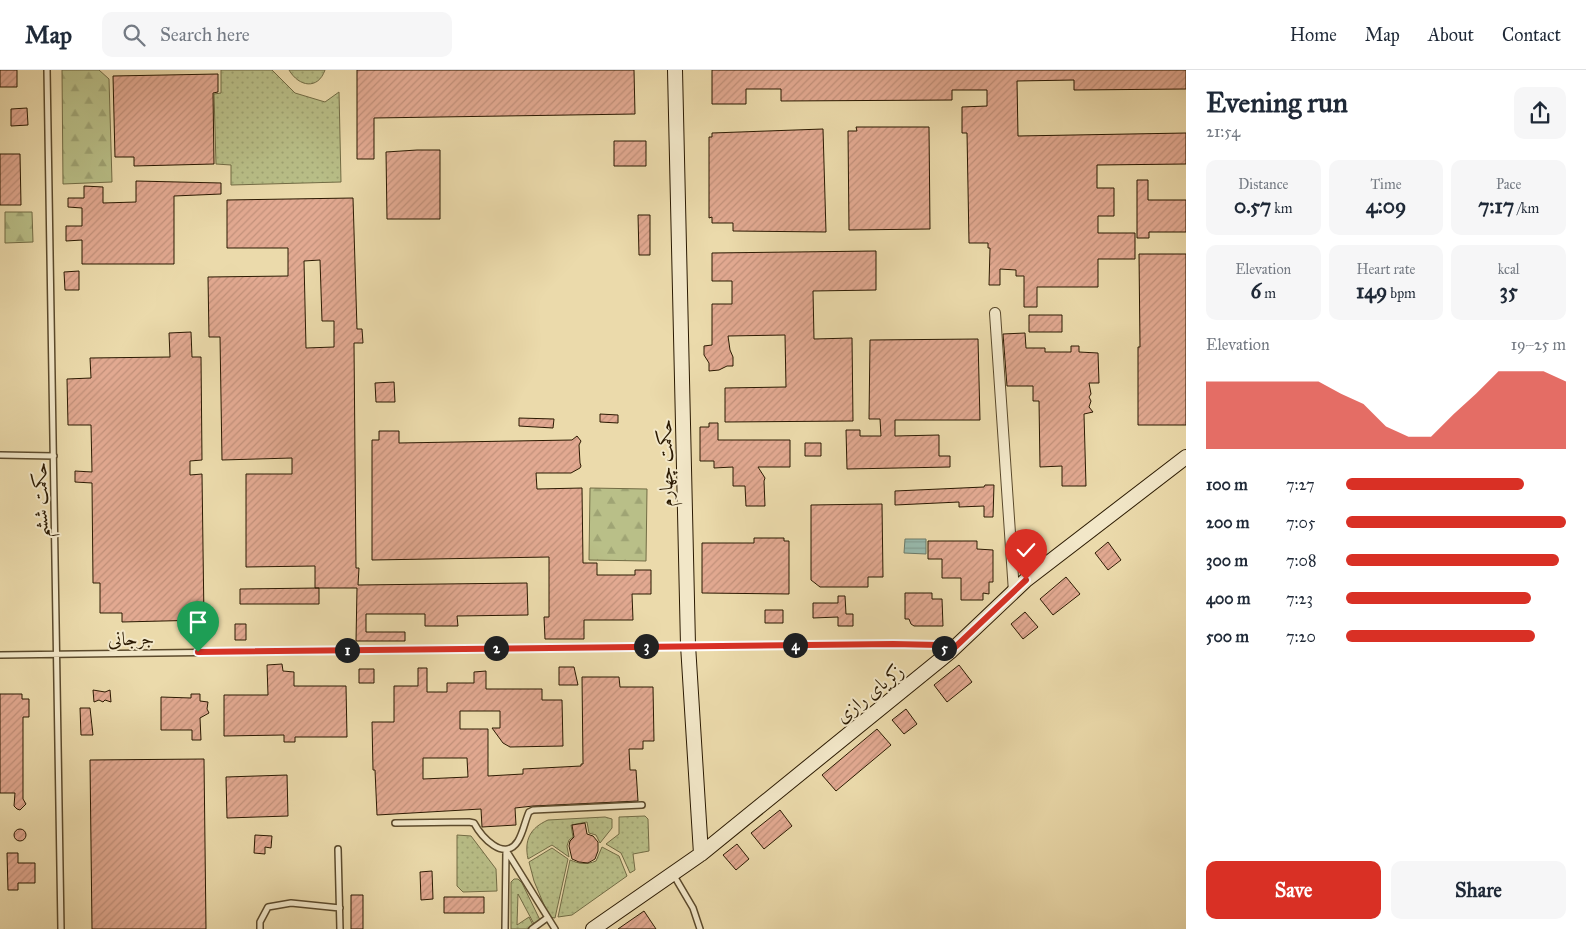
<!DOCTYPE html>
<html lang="en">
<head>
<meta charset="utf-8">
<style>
  body { margin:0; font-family:"IM FELL Great Primer",Amiri,serif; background:#f6f6f7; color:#1f2937; height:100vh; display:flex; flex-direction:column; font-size:19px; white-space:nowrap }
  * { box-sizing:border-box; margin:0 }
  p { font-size:16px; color:#747a83 }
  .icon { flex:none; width:28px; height:28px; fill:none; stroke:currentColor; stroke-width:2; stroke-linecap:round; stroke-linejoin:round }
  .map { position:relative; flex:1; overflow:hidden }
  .drawer { display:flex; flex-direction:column; background:#fff; width:400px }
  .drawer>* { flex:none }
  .pin { position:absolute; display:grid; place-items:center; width:42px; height:42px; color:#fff; margin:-51px -21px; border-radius:50% 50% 50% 0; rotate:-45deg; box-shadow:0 0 5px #0007 }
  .pin .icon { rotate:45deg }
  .km { position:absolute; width:25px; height:25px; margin:-12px; border-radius:50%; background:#222; color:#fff; font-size:14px; line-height:25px; text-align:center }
  .round { display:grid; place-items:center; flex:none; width:52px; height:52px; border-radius:10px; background:#f6f6f7 }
  .overview { display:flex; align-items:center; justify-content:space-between; height:85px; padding:0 20px }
  h1 { font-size:28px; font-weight:800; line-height:38px }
  .figures { display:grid; grid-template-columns:repeat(3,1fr); gap:8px; height:85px; padding:5px 20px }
  .figures div { display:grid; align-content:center; border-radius:10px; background:#f6f6f7; text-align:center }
  .figures b { font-size:21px; font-weight:800 }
  .figures small { font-size:14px; font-weight:400 }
  .figures p { font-size:14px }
  .chart { height:140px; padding:10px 20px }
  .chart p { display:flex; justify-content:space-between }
  .chart svg { width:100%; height:90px; margin-top:5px; fill:#d93025; opacity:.7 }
  .primary-button { display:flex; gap:10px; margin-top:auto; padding:10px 20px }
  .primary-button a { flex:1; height:58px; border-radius:10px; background:#d93025; color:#fff; font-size:20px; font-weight:800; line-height:58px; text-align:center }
  .primary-button a+a { background:#f6f6f7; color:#1f2937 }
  ul { padding:0 20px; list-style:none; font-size:16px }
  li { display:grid; grid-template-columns:80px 60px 1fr; align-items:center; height:38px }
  li i { height:12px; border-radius:6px; background:#d93025 }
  header { display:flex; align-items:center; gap:30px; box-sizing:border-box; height:70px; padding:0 25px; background:#fff; border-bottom:1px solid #e0e1e3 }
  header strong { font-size:24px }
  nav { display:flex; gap:28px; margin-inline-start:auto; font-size:18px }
  .search { width:350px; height:45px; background:#f6f6f7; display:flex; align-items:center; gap:12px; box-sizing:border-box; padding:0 18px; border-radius:10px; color:#747a83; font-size:19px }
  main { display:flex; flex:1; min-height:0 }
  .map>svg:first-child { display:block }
  .grass { fill:url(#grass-dots); stroke:#726c45 }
  .forest { fill:url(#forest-firs); stroke:#726c45 }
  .water { fill:url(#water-rules); stroke:#6c7a69 }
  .building { fill:url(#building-hatch); stroke:#2b1a02; fill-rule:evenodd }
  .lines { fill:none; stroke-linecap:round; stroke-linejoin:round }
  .lane-casing { stroke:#5b4a2c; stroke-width:8 }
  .street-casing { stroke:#5b4a2c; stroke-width:12 }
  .secondary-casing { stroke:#2b1a02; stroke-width:16 }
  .lane { stroke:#f2e7c8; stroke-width:5 }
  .street { stroke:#f2e7c8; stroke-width:10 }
  .secondary { stroke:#f2e7c8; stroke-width:14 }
  .route-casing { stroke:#fff; stroke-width:10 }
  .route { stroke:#d93025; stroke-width:6 }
  .labels { text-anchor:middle; stroke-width:4; stroke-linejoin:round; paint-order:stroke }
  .street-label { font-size:19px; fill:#2b1a02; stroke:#f2e7c8 }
</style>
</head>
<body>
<header>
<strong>Map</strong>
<div class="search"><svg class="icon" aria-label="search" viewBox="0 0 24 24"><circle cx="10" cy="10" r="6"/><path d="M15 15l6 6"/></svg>Search here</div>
<nav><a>Home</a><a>Map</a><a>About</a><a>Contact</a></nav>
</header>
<main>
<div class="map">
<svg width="1186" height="859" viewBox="0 0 1186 859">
  <defs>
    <pattern id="grass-dots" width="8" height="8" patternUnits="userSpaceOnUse" patternTransform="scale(1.25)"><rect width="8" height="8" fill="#b9bf88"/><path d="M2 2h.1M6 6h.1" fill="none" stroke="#9fa474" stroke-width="1.8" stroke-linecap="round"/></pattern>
    <pattern id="forest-firs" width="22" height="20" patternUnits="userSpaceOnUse" patternTransform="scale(1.25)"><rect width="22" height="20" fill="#b9bf88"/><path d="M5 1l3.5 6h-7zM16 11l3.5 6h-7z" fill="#9fa474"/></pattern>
    <pattern id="water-rules" width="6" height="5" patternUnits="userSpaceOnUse" patternTransform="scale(1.25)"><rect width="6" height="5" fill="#98baad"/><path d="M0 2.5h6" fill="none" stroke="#839f93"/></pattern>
    <pattern id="building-hatch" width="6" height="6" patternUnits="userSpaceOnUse" patternTransform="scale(1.25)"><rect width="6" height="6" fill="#e2a991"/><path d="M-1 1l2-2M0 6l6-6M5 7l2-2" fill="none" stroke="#c2917b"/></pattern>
  </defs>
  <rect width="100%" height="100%" fill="#ebdaab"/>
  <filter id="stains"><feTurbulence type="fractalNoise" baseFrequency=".004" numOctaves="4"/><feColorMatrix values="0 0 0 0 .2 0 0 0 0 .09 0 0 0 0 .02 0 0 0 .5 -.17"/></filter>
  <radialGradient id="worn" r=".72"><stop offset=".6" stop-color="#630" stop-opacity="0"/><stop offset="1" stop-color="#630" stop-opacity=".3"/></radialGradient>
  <path class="grass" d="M221 0H272L295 23 325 32 339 22 341 112 231 115V95L216 94 214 24 221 23Z
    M289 0H325C318 20 299 17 289 0Z
    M645 746 648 749 649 781 633 784 635 800 630 803 621 783 606 774 619 764V747Z
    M605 747 612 749V758L600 773 596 765 589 763 587 752 571 755 573 767 569 770 567 776 569 787 552 775 528 789C524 770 530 758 548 750Z
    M457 765 471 766 496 799 497 821 463 822 457 816Z
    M602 777 619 786 627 806 572 845 558 847 570 790C580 794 586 795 596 791Z
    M552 778 568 789 555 848 549 847 534 811 529 792Z
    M514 809H518L522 813 540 850 534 854 518 824 517 855 529 847 533 855 527 859H511V812Z"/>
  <path class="forest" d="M62 0H99L109 9 112 112 63 114Z
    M5 142H32L33 172 5 173Z
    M590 418 647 419 646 491 589 490Z"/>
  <path class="water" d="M905 469H926V484L904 483Z"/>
  <path class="building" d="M0 0H17V17H0Z
    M357 0H634L635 44 374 48V89H357Z
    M712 0H1186V19L1074 20V10L1017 11 1018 66 1186 63V94L1097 95V118H1114V146H1098V163H1135V189H1098V217H1037V237H1024V206H1016V200L1000 199V215H989L990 178H988V173H969L967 63H962V37L987 36V20H952V30L781 31V19H746V34H712Z
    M218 4V22L213 23 214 94 134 96V87H115L113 6Z
    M27 38 28 55 11 56V39Z
    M856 57H929L930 159 849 160 848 61H857Z
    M823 59 826 162 733 161V153H712V147L709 148V67H712V63Z
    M614 71H646V96H614Z
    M417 80H440V149H387L386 82Z
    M0 84H20L21 135H0Z
    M1137 110H1148V130H1186V162H1149V168H1137Z
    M136 111 221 113V124L174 126V194H82V170L66 171V156H82V138L68 137V128H84V116L103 117V133L136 132Z
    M353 128 357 259H362L363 273H354L356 498H359L358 515 527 513 528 545 457 546 458 556H425V544H366V562H405V571H356L357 518H315V496L246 497V404H292V388L222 390 220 267H209L208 207 288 206V178H227V130ZM320 190 322 251H334V277L306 278 304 191Z
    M638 145H650V185H639Z
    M876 181V220L813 221 814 269 852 268 853 351 725 352V318L786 317 785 265 728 266 730 280 733 287V296H727L719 300 709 301V293L704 285V276L712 275V234H732V211H712V183Z
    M1139 184H1186V355H1138V277H1140Z
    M79 201V220H65L64 202Z
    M1029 245H1062V262H1029Z
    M191 262 192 287H201L202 390 190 391V405L202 404 204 550 122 552V543H100V513H93L92 413 75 412V401L92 402 91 355H68L67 309 91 308 90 288 170 287 169 263Z
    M1025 263 1026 278H1045V282H1071V276H1079V282L1098 283 1099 313H1089L1091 324 1089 327 1091 331 1089 337 1093 342 1084 344 1086 416H1062V396L1040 397 1039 331H1033V316H1007L1003 264Z
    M978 269 980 350H895V366L939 365V386H950V397L847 399 846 360H860V366H881L880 349H869L870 270Z
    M394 312 395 332H376L375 313Z
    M600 344 618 345V353L600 352Z
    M519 348 554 349 553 358 519 356Z
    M709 353H718V370H790V397H758L765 408 764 411 765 436H746L745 416H733V397L714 398V391H700V357H709Z
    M379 361H399V373L572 370 577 366 581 371 579 375 580 393 581 396 580 398 571 403H536L537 419 582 418 583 493H597V505H635V500H651V524H632L633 550H584V569H545L544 547H549V487L372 490V370H379Z
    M805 373H821V386H805Z
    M985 415H994L993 447H984V436L959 437V432L895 435V421L984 417Z
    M882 434 883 507H868V517H820L811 510V435Z
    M754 468H784V471H789V524L702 523V473H754Z
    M928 471H977V479L993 480V512H989V524L983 523V530H961V508H942V489H928Z
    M1108 472 1121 490 1108 500 1095 483Z
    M1066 507 1080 524 1053 545 1040 529Z
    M319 518V534H240V519Z
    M905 523H932V529H942L943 556H914L911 554 909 549H905Z
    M838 526H845L846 544H853V556H838V547L813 548V533H838Z
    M765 540H783V553H765Z
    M1025 542 1038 557 1023 569 1011 554Z
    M235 554H246V570H235Z
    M282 594 283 601 294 602V616H346L347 667H295V672H284V665L224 666V625H268L267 595Z
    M959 595 972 612 947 632 934 615Z
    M559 597H574L578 615H559Z
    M418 598H427V622H447V613H474V602L486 601V619H542V630H562L563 676 510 677 503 673 492 658H500V641H460V659H488V706L523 704V699L581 696V694H583L582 607H619L620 617H653L654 671H643V679H629L630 700H636L638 731 533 736 515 738 516 755 482 757 481 739 377 745 375 700H373L372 652H394V616H418ZM423 688H467L468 707 423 709Z
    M359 599H374V613H359Z
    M93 620 105 622 110 620 111 632 105 630 103 632 99 630 94 632Z
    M0 624H22V629H29V647H23V729L26 734 20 740 17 739 14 736 15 723H0Z
    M191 624H200V631L208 632 207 639 209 643 200 648 201 670H192V660H161V627L191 628Z
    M80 638H90L93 665H81Z
    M906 639 917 654 904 664 892 650Z
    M877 659 891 675 836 721 822 705Z
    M204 689 206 859H92L90 690Z
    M287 705 288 746 227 748 226 707Z
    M780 740 792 756 764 779 751 763Z
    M585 753 587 764 593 766 598 772V781L595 789 588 793 579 792 572 789 569 776 570 771 574 767 572 755Z
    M14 765a6 6 0 1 1 12 0a6 6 0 1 1-12 0Z
    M255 765 272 766 271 778 265 777V784L254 783Z
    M737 774 749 789 736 800 723 785Z
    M7 783H18V793H35V813H18V820H8Z
    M432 801 433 829 421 830 420 802Z
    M351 825H363V859H351Z
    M444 827H484V843H444Z
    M644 841 656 859H618Z"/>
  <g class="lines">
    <defs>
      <path id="lane" d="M47 0 61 859
        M0 385 54 386
        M0 585 893 574 939 575 948 580
        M395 753 469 752 474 753C481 766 504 793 518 771 523 763 525 751 529 742L533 740 642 735
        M338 779 340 859
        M506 780 555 859
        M673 804 693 838 700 859
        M260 859V852L268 837 291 833 340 838
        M505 859 506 781
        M532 859 547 848"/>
      <path id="street" d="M995 243 1014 522"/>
      <path id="secondary" d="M675 0 688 575 701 784
        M593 859 701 784 951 581 1026 510 1186 387"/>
    </defs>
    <use href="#lane" class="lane-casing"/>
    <use href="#street" class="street-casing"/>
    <use href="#secondary" class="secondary-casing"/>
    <use href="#lane" class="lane"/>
    <use href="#street" class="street"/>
    <use href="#secondary" class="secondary"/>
  </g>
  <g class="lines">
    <defs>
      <path id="route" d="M198 582 893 574 939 575 951 581 1026 510"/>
    </defs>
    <use href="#route" class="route-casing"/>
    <use href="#route" class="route"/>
  </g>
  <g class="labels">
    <g class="street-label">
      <text transform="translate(665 393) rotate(-91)" y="7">حکمت چهارم</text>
      <text transform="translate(40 430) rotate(-91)" y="7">حکمت ششم</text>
      <text transform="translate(131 568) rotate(-1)" y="7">جرجانی</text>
      <text transform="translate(869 623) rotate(-39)" y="7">زکریای رازی</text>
    </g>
  </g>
  <rect width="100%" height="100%" filter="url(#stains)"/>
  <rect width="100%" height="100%" fill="url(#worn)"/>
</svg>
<div class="pin" style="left:198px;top:582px;background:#1e9e55"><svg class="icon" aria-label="arrive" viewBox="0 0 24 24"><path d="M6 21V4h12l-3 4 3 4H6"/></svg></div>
<div class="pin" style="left:1026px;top:510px;background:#d93025"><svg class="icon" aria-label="check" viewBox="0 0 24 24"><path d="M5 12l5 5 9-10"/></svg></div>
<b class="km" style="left:347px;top:580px">1</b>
<b class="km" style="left:496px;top:578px">2</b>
<b class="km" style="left:646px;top:576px">3</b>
<b class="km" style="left:795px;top:575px">4</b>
<b class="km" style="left:944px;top:578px">5</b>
</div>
<section class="drawer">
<div class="overview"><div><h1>Evening run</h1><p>21:54</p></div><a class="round"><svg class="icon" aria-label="share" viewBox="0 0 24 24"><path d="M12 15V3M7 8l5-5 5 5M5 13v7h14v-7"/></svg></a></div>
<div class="figures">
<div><p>Distance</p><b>0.57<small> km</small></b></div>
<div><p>Time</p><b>4:09</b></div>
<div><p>Pace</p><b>7:17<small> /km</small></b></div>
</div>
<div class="figures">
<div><p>Elevation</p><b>6<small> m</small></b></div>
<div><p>Heart rate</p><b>149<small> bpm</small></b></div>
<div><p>kcal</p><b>35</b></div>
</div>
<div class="chart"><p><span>Elevation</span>19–25 m</p>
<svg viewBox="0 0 160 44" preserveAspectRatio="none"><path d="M0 44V11L10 11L20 11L30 11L40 11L50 11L60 17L70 22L80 33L90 38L100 38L110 27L120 17L130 6L140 6L150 6L160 11V44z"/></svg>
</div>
<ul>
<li><b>100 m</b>7:27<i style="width:81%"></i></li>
<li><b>200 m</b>7:05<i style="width:100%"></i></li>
<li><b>300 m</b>7:08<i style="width:97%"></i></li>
<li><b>400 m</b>7:23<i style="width:84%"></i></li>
<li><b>500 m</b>7:20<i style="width:86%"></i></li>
</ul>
<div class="primary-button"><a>Save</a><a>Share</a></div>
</section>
</main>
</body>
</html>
